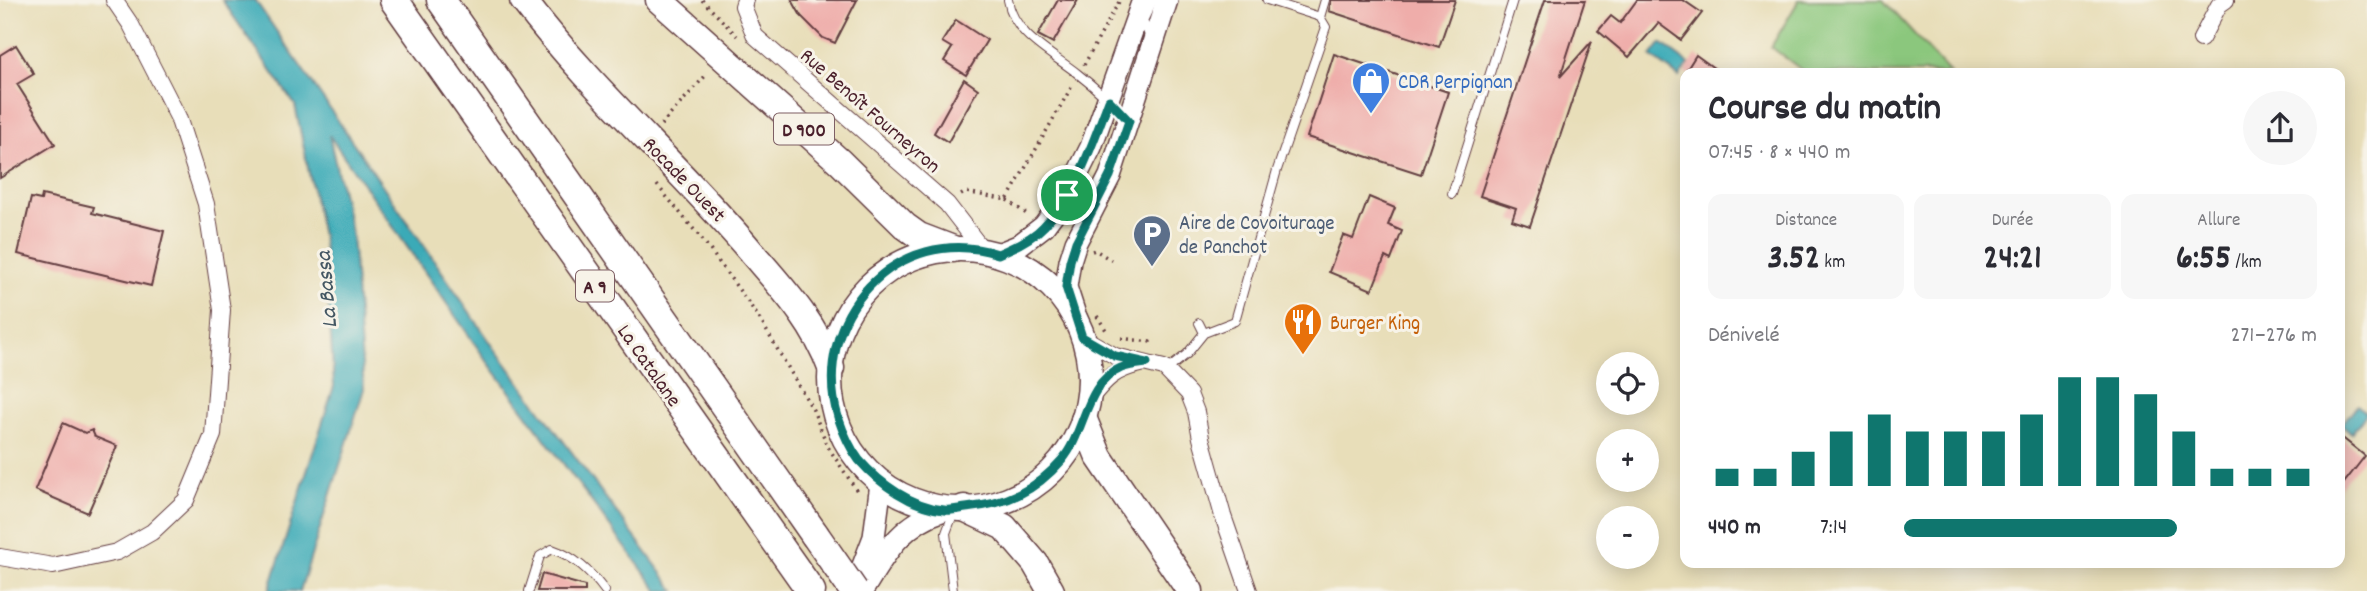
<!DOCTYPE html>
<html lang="fr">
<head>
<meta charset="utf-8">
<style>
  body { margin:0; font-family:Dekko,sans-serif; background:#f7f7f7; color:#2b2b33; height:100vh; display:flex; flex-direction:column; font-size:26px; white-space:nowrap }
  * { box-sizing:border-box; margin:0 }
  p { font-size:23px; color:#7c7c81 }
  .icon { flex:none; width:38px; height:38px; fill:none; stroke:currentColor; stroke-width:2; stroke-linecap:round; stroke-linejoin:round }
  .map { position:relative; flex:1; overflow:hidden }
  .drawer { position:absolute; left:1680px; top:68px; width:665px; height:500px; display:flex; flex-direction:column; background:#fff; border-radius:14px; box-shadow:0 4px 18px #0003 }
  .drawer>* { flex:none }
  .controls { position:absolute; left:1596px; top:352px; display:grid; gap:14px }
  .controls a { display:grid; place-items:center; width:63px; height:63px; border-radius:50%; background:#fff; box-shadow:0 4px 18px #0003; font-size:35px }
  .pin { position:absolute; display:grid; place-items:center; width:60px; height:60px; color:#fff; margin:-30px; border:4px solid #fff; border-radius:50%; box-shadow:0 2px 7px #0007 }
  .round { display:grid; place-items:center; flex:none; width:74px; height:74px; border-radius:37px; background:#f7f7f7 }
  .overview { display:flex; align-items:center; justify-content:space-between; height:119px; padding:0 28px }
  h1 { font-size:38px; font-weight:700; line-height:52px }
  .figures { display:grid; grid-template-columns:repeat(3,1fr); gap:10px; height:119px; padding:7px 28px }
  .figures div { display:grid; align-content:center; border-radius:14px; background:#f7f7f7; text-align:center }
  .figures b { font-size:35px; font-weight:700 }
  .figures small { font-size:19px; font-weight:400 }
  .figures p { font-size:19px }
  .chart { height:196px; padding:14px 28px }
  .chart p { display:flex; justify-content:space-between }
  .chart svg { width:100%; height:126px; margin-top:7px; stroke:#0f766e; stroke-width:6 }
  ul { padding:0 28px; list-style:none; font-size:23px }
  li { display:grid; grid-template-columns:112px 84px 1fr; align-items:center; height:52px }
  li i { height:18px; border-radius:9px; background:#0f766e }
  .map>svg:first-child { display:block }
  .green { fill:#8bc77d; stroke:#6a7354; stroke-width:2 }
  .water { fill:#3aaab7; stroke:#426471; stroke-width:2 }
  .building { fill:#efadaa }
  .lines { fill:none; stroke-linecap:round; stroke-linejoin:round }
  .service-casing { stroke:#623c40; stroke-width:10 }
  .minor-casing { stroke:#623c40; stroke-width:18 }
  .secondary-casing { stroke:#623c40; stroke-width:24 }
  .primary-casing { stroke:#623c40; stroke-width:27 }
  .trunk-casing { stroke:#623c40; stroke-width:29 }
  .motorway-casing { stroke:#623c40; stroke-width:31 }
  .path { stroke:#623c40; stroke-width:3.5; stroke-dasharray:2 5; stroke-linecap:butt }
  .service { stroke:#fff; stroke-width:8 }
  .minor { stroke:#fff; stroke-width:16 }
  .secondary { stroke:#fff; stroke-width:21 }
  .primary { stroke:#fff; stroke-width:24 }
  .trunk { stroke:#fff; stroke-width:26 }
  .motorway { stroke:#fff; stroke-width:28 }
  .motorway-bridge-casing { stroke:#623c40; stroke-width:31; stroke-linecap:butt }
  .motorway-bridge { stroke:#fff; stroke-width:28 }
  .route-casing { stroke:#fff; stroke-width:14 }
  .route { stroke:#0f766e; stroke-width:9 }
  .labels { text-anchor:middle; stroke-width:6; stroke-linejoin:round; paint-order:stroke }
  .shield { fill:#f7f3e8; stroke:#7e5f64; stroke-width:2 }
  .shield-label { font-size:19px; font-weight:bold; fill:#4a1f2b }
  .shop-label { font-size:21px; fill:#366cbe; stroke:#f7f3e8; text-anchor:start }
  .street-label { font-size:21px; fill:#4a1f2b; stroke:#f7f3e8 }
  .service-label { font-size:21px; fill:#4e5e75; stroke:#f7f3e8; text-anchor:start }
  .food-label { font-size:21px; fill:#c56008; stroke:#f7f3e8; text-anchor:start }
  .water-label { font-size:23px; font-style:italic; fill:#445763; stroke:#f7f3e8 }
</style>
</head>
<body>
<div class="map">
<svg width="2367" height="591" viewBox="0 0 2367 591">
  <rect width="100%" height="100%" fill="#f7f3e8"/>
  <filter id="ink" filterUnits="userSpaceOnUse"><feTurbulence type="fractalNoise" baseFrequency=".0143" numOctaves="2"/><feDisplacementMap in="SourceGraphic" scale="14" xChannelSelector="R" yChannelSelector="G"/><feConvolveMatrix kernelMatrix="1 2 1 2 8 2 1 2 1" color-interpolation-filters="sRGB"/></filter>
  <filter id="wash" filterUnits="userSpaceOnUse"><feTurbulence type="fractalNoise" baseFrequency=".00686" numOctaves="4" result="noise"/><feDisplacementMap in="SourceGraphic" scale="28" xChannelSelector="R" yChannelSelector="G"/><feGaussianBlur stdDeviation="1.57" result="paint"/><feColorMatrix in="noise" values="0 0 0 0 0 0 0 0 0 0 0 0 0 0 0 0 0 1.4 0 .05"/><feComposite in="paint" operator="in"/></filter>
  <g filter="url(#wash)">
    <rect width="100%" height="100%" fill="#e8deb9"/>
    <path class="green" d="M1799 0H1883L1950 73H1806L1771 47Z"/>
    <path class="water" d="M222 0H255L495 349 675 591H658L484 357 329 135 352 236 364 389 300 591H269L334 386 329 308 323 241 295 105Z
      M1661 43 1689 64 1679 77 1651 56Z
      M2357 405 2367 413 2351 433 2341 425Z"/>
    <g id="blocks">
      <path class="building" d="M792 0H857L835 43 823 38 801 16Z
        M1058 0H1078L1053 43 1038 35Z
        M1331 0H1455L1439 47 1329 11Z
        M1545 0H1585L1560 77 1592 41 1530 226 1512 220 1516 208 1480 196Z
        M1637 0H1683L1702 13 1681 40 1658 23 1629 57 1598 31 1611 16 1620 23Z
        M956 20 987 40 966 75 944 61 952 48 942 42Z
        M16 45 34 74 17 84 55 144 0 178V55Z
        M1334 54 1448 92 1421 174 1307 137Z
        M1696 55 1722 74H1684Z
        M964 79 978 89 948 142 934 133Z
        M42 195 94 207 92 213 164 231 151 286 18 254 31 198 41 200Z
        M1369 197 1395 208 1388 225 1402 231 1391 260 1385 257 1372 290 1329 272 1343 235 1353 239Z
        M63 423 85 433 92 430 95 437 117 446 88 513 35 490Z
        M2340 436 2365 456 2340 488Z
        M542 574 585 586V591H537Z"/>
    </g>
  </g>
  <g filter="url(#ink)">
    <use href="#blocks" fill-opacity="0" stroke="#623c40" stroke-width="2"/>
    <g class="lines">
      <defs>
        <path id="service" d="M1008 0C1014 36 1052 53 1078 74 1096 88 1112 103 1127 119
          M1320 17 1325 0
          M1151 40 1143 21 1153 0
          M1452 194 1513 0
          M1199 323 1204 333
          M1167 370 1187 354 1204 333 1235 321 1277 170 1326 27 1320 17 1267 0
          M529 591 540 556 552 549C575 557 590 571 605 591
          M953 591 946 533 955 509"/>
        <path id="minor" d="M745 0 743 6 755 36 947 204 981 248
          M2201 39 2219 5 2226 0
          M1082 337 1115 356 1164 368 1189 394 1196 412 1201 438 1223 516 1249 591
          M1088 401C1106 379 1113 370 1141 364
          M0 557 53 566 117 552 152 532 186 500 213 435 222 310 206 204 178 117 131 25 114 0"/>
        <path id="secondary" d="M998 254 1018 246 1044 226 1067 195 1091 147 1143 0
          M1079 327 1066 287 1070 261 1076 242 1110 176 1167 0
          M859 576 874 537 881 483
          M862 591C885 554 900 524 944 510"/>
        <path id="primary" d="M830 379a130 130 0 1 1 260 0a130 130 0 1 1-260 0Z"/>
        <path id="trunk" d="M523 0C592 91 680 167 753 254 784 290 815 323 831 368
          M659 0 840 162 905 226 919 236 953 249
          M1084 420 1099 457 1190 591
          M964 508 1004 527 1035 563 1051 591"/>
        <path id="motorway" d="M394 0 811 591
          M441 0 815 535"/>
      </defs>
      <use href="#service" class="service-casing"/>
      <use href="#minor" class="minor-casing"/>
      <use href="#secondary" class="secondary-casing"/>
      <use href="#primary" class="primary-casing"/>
      <use href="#trunk" class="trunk-casing"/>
      <use href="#motorway" class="motorway-casing"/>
      <path class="path" d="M702 0 737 36
        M1084 65 1120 0
        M661 125 707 74
        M657 185 705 243 758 316 813 410 828 447 859 494
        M961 195 966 192 1007 200 1072 86
        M1007 200 1028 215
        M1092 251 1095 250 1111 260
        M1097 316 1106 330
        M1121 338 1150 342V347"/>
      <use href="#service" class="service"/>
      <use href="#minor" class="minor"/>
      <use href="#secondary" class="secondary"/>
      <use href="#primary" class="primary"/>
      <use href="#trunk" class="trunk"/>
      <use href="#motorway" class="motorway"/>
      <defs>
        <path id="motorway-bridge" d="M815 535 854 591"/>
      </defs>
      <use href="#motorway-bridge" class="motorway-bridge-casing"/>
      <use href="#motorway-bridge" class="motorway-bridge"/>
    </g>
  </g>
  <g class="lines" filter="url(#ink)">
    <defs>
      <path id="route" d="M1109 100 1129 121 1110 176 1076 242 1070 261 1066 287 1082 337 1115 356 1147 363C1139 364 1129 365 1121 368 1084 384 1086 432 1062 460 1035 491 1007 504 966 508 959 509 951 511 944 510 912 507 880 484 859 460 850 448 843 432 838 417 809 319 897 221 998 254 1015 247 1032 239 1044 226 1077 193 1093 142 1109 100Z"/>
    </defs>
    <use href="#route" class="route-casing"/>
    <use href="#route" class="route"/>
  </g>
  <defs>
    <symbol id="shop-pin" viewBox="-11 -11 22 30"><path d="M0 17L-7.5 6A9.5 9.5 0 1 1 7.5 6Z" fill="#3f7fe0" stroke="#f7f3e8"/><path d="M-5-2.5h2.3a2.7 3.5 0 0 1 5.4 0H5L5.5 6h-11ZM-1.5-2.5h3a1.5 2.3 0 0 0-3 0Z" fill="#fff"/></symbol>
    <symbol id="parking-pin" viewBox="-11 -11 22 30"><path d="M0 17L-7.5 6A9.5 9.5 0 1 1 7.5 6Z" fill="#5c6f8a" stroke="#f7f3e8"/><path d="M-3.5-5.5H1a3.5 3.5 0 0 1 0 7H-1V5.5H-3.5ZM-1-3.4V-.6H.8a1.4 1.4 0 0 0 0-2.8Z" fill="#fff"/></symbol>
    <symbol id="restaurant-pin" viewBox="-11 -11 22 30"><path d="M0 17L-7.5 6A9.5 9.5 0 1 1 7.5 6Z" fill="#e8710a" stroke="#f7f3e8"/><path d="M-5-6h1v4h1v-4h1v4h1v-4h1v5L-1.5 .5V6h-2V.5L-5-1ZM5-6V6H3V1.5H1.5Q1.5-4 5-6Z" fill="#fff"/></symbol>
  </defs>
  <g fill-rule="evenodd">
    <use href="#shop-pin" x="1349" y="59" width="44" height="60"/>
    <use href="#parking-pin" x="1130" y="212" width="44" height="60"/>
    <use href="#restaurant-pin" x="1281" y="300" width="44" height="60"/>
  </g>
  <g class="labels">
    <g class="shield">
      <rect x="774" y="113.5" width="60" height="31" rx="5"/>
      <rect x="576" y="270.5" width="38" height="31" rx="5"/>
    </g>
    <g class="shield-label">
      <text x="804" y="136">D 900</text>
      <text x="595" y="293">A 9</text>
    </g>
    <g class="shop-label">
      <text x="1398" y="88">CDR Perpignan</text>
    </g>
    <g class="street-label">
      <text transform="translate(871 110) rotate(41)" y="7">Rue Benoît Fourneyron</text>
      <text transform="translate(685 179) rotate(46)" y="7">Rocade Ouest</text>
      <text transform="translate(650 365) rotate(55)" y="7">La Catalane</text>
    </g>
    <g class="service-label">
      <text x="1179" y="229">Aire de Covoiturage<tspan x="1179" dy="24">de Panchot</tspan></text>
    </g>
    <g class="food-label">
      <text x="1330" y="329">Burger King</text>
    </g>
    <g class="water-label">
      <text transform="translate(325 290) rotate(-95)" y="8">La Bassa</text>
    </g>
  </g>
</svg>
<div class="controls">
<a><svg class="icon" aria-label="locate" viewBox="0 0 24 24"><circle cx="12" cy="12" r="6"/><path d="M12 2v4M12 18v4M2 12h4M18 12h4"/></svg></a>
<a>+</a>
<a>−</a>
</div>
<div class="pin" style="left:1067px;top:195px;background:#1e9e55"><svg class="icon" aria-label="arrive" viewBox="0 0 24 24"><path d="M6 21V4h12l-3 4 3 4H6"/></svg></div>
<section class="drawer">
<div class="overview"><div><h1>Course du matin</h1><p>07:45 · 8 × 440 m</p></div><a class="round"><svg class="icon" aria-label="share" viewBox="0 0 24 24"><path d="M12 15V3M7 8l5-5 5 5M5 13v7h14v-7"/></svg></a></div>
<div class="figures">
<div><p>Distance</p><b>3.52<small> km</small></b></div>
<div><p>Durée</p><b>24:21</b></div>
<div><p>Allure</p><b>6:55<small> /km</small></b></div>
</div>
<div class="chart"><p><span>Dénivelé</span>271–276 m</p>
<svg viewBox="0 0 160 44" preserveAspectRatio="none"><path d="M5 44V38M15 44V38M25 44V32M35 44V25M45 44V19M55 44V25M65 44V25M75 44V25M85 44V19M95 44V6M105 44V6M115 44V12M125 44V25M135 44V38M145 44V38M155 44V38"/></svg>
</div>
<ul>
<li><b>440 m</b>7:14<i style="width:66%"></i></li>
</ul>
</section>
</div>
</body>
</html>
